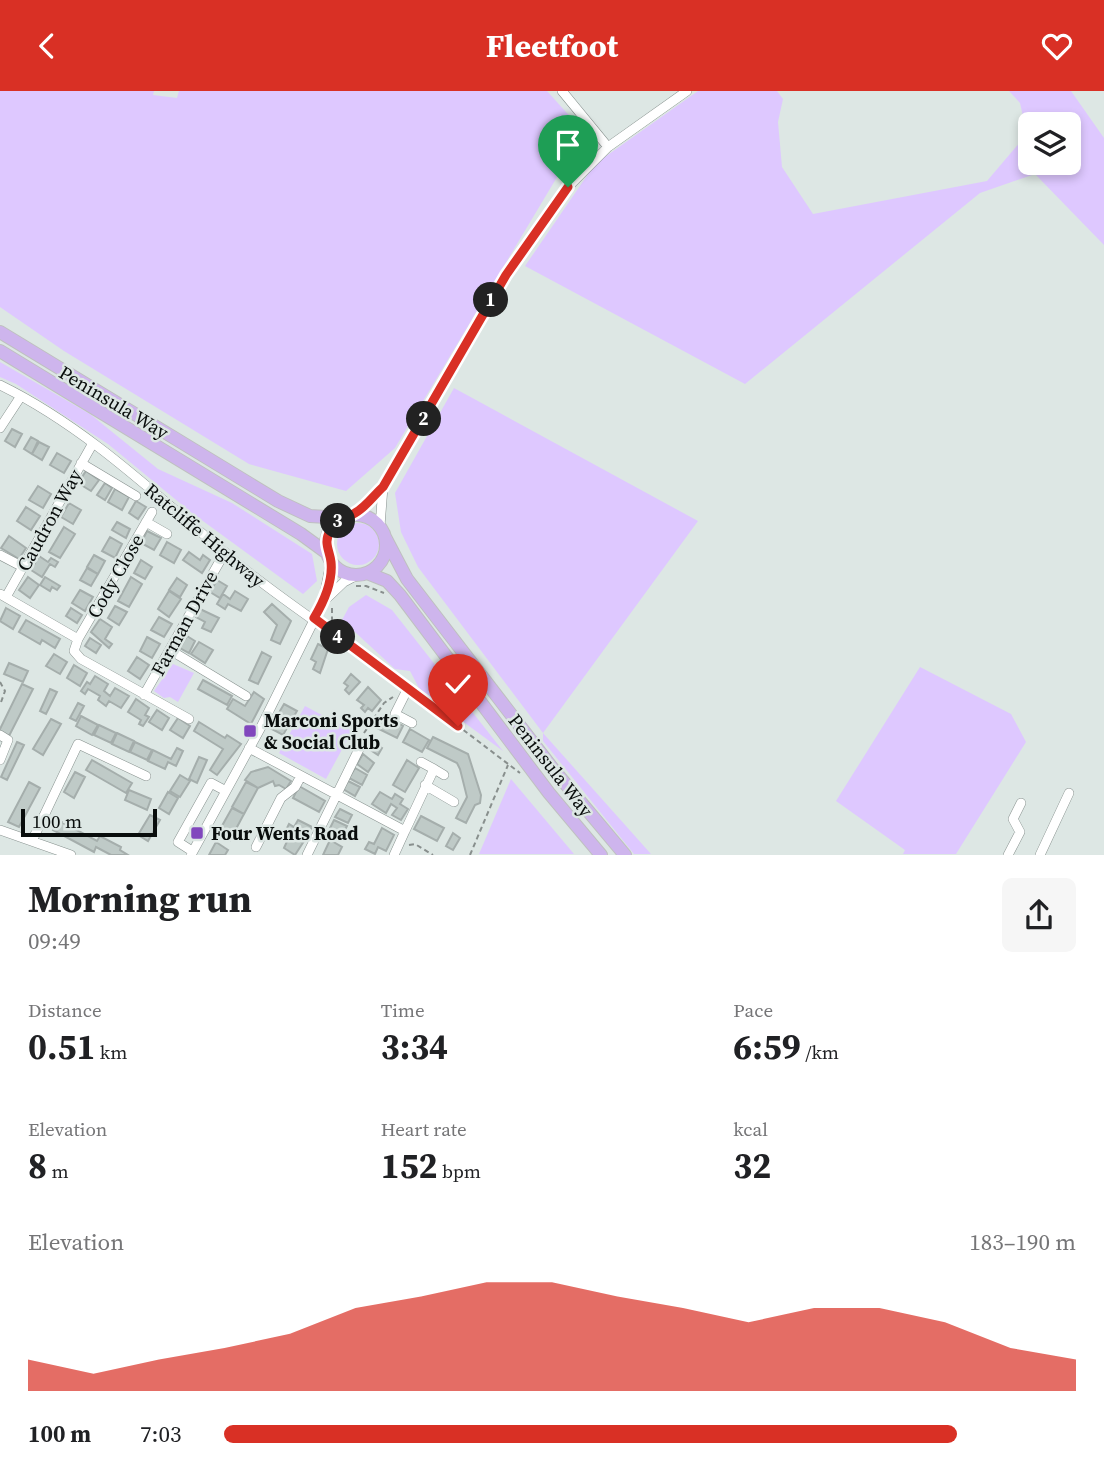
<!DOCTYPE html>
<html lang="en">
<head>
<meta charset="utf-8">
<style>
  body { margin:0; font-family:"Source Serif 4",serif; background:#f6f6f6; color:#202124; height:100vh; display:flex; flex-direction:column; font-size:26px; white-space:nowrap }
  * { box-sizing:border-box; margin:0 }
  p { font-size:23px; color:#757577 }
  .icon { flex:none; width:38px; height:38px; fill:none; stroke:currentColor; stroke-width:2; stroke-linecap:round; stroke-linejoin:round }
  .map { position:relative; height:764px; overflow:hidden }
  .details { display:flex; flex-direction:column; background:#fff; flex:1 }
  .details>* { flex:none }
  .tools { position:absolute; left:1018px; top:21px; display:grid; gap:14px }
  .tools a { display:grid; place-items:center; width:63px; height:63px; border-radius:10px; background:#fff; box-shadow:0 4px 10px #0003; font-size:35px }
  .scale { position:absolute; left:21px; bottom:18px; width:136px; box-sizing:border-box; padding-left:7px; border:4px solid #090d0c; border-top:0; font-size:19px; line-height:24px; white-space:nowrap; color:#090d0c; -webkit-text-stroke:5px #dde7e4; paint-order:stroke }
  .pin { position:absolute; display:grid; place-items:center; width:60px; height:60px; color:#fff; margin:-72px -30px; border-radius:50% 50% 50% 0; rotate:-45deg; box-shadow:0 0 7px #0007 }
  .pin .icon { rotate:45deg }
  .km { position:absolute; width:35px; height:35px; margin:-18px; border-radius:50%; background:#222; color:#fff; font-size:19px; line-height:35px; text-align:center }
  .round { display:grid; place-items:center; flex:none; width:74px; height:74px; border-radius:10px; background:#f6f6f6 }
  .headline { display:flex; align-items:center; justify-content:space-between; height:119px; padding:0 28px }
  h1 { font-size:38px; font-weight:700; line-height:52px }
  .stats { display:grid; grid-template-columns:repeat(3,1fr); gap:10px; height:119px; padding:7px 28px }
  .stats div { display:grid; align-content:center }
  .stats b { font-size:35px; font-weight:700 }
  .stats small { font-size:19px; font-weight:400 }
  .stats p { font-size:19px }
  .chart { height:196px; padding:14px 28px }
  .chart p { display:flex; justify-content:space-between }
  .chart svg { width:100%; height:126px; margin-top:7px; fill:#d93025; opacity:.7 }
  ul { padding:0 28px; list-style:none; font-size:23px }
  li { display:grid; grid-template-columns:112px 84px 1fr; align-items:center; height:52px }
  li i { height:18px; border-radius:9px; background:#d93025 }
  header { display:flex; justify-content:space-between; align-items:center; height:91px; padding:0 28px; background:#d93025; color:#fff; font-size:32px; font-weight:700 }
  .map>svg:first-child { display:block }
  .green { fill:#dec8ff; fill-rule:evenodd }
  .building { fill:#bfcac7; stroke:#a5aeac; stroke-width:2 }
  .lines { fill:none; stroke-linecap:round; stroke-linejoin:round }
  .minor-casing { stroke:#87918e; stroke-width:10 }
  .major-casing { stroke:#bfc0c0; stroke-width:14 }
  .path { stroke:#888f8d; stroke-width:2; stroke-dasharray:5 3.5; stroke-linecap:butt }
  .minor { stroke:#fff; stroke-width:9 }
  .major { stroke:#ceb5ed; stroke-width:12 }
  .route-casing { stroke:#fff; stroke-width:14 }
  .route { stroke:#d93025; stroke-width:9 }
  .poi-dot { fill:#8147bd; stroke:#dde7e4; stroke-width:2.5 }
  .labels { text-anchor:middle; stroke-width:5; stroke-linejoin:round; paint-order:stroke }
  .street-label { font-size:19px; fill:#090d0c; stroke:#dde7e4 }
  .poi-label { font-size:19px; font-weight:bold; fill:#090d0c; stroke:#dde7e4; text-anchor:start }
</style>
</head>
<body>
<header><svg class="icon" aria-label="back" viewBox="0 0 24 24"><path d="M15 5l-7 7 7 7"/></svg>Fleetfoot<svg class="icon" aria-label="heart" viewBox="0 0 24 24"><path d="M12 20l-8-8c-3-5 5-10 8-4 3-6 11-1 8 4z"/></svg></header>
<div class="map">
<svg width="1104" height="764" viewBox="0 0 1104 764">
  <rect width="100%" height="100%" fill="#dde7e4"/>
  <path class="green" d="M0 0H154L153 4 177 7 179 0H547L584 41 395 357 346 400 249 373 64 260 0 216Z
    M698 0H777L783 8 778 31 782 76 813 123 987 90 1027 43 1020 12 1009 0H1071L1104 47V154L1035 83 980 102 745 293 525 175 595 73ZM1031 33H1069V72H1031Z
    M0 271 90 323 158 378 232 412 312 463 317 490 303 503 192 422 108 353 16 293 0 286Z
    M454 297 698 430 543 642 651 763H634L543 650V642L418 476 401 441 395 402Z
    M337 453a21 21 0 1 1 42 0a21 21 0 1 1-42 0Z
    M366 504 392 519 503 660 420 599 410 580 395 578 342 529 349 516Z
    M173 573 194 582 178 611 170 606 164 607 154 600Z
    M920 576 1011 623 1026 651 956 763H903L905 759 836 710Z
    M305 615 352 640 326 688 279 662Z
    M511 688 574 763H479Z"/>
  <path class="building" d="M12 338 22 343 15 356 5 350Z
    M31 346 38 350 32 363 24 358Z
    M39 351 49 356 42 369 32 363Z
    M57 362 71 370 64 382 50 374Z
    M86 380 99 389 91 400 78 392Z
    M105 392 112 397 105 409 97 404Z
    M38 395 51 403 43 417 29 409Z
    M115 398 129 406 122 419 108 411Z
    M136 410 146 416 138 428 129 422Z
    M69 412 81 419 73 433 61 426Z
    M26 416 40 425 31 439 17 430Z
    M117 431 130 438 126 447 112 439Z
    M64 436 75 443 60 467 49 461Z
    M147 440 161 447 154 459 141 452Z
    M9 445 26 457 19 468 1 457Z
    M110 446 122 453 115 467 102 460Z
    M167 451 181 459 174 472 160 464Z
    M189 461 200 469 203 464 210 469 202 482 183 469Z
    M94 464 105 470 98 483 87 476Z
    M39 465 48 471 51 467 58 471 55 476 50 473 42 486 31 479Z
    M141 469 152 476 145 488 134 482Z
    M87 477 98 483 91 495 80 489Z
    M28 486 39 494 30 507 19 499Z
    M45 486 60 495 57 499 52 496 50 500 40 494Z
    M131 486 142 493 129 516 118 510Z
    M177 487 187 494 180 506 169 499Z
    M217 489 227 495 220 507 210 501Z
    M80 499 93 506 85 520 72 512Z
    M169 500 181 508 169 526 158 518Z
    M235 500 248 508 241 520 228 513 225 518 217 513 223 503 230 508Z
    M272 513 291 530 280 553 271 549 277 534 264 521Z
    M115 515 127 521 119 534 108 527Z
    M6 517 20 525 13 538 0 530Z
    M71 517 82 524 77 532 66 525Z
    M200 518 219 527 211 541 202 537 205 531 196 526Z
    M159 526 172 533 164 546 151 539Z
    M100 528 112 536 105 548 112 553 109 557 91 541Z
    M26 529 60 548 55 557 42 549 40 553 19 541Z
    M187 545 195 550 189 562 180 557Z
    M147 546 160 553 152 567 140 560Z
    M90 547 101 554 96 562 85 555Z
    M199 551 213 559 205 572 191 563Z
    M318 553 328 558 320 582 313 578 316 571 311 568Z
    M262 561 271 566 258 593 249 589Z
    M54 563 67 571 60 583 46 575Z
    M137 566 149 574 140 588 128 580Z
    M9 572 28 580 23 591 4 583Z
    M74 574 87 582 80 595 67 587Z
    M351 583 360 591 349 603 345 599 348 595 344 592Z
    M95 585 108 593 104 600 110 605 115 597 129 605 121 617 109 610 106 615 98 609 100 605 88 598 85 603 81 600 87 591 90 593Z
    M203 589 232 605 227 614 198 598Z
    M22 593 33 598 9 645 0 641V638Z
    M368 596 381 609 372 620 368 617 365 621 361 617 364 614 357 609Z
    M50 598 57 601 46 623 40 620Z
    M254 601 264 608 251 633 227 618 233 608 245 615Z
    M136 608 149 617 145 624 149 626 143 635 139 633 141 629 128 621Z
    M78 612 84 615 76 630 70 627Z
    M284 613 297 620 283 644 270 637Z
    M157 619 169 627 162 639 149 631Z
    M384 624 403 635 397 647 377 637Z
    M81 625 98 634 92 644 76 635Z
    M178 627 190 635 183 647 170 639Z
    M51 628 61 633 43 664 33 658Z
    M199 631 225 647 227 644 241 653 217 684 210 679 223 658 194 640Z
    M99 634 116 642 111 652 94 644Z
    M410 638 429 649 422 661 403 651Z
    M117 642 134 650 129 661 112 653Z
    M433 646 468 663 481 704 480 712 475 714 466 732 456 727 467 706 460 678 457 672 427 657Z
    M371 649 382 657 378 664 366 656Z
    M17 651 24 654 7 689 1 686Z
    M135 651 152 659 147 669 130 661Z
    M177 657 183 660 176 675 168 671 165 678 148 670 153 659 171 668Z
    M363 663 374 672 368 681 357 673Z
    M199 666 207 669 197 692 189 688Z
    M92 669 132 692 126 702 86 679Z
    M407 669 419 677 405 701 393 694Z
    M268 676 291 690 286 698 279 694 275 695 273 690 258 697 245 689 251 681Z
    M355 677 367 684 362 694 349 687Z
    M75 681 85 686 74 707 64 701Z
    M180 684 190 690 180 706 170 700Z
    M348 690 360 696 355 705 343 698Z
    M29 691 40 697 19 736 8 731Z
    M246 691 258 697 244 723 232 716Z
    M299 695 325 710 319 721 293 707Z
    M129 699 151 708 147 719 125 709Z
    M168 701 178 707 169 723 159 717Z
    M380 701 392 708 395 703 403 708 400 713 408 718 401 729 392 724 397 717 391 713 386 722 372 713Z
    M232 717 244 723 230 749 218 742Z
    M340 718 352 724 348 732 335 726Z
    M150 724 160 729 148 750 138 744Z
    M421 725 444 737 437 750 414 738Z
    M58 729 97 750 100 745 121 756 120 759 128 764H111L96 756 94 761 53 739Z
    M298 729 312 736 308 743 298 738 295 745 304 750 295 764 284 757 290 744 285 741 289 733 294 736Z
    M334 729 347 735 343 743 330 737Z
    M382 737 394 744 386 760 378 756 375 763 365 758 369 751 374 753Z
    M453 742 460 747 453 759 446 755Z
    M330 749 342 756 338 764H323Z
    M216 751 228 759 225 764H209Z"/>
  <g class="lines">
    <defs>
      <path id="minor" d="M562 0 608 56
        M0 294C90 338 161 409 237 472 292 517 352 554 408 597L395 623 412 632
        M0 337 21 305
        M81 372 136 405
        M354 424 383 396 506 184 568 96 608 56 687 0
        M146 431 167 443
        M380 435 383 396
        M0 464 23 476
        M0 503 78 548 74 560 81 568 189 628
        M6 506 93 352
        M323 511 331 470
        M78 548 152 421
        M170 559 246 605
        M144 604 225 461
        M0 644 8 649 0 669
        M249 657 405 740 394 764
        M434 678 444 684
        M425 694 454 711
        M0 739 71 764
        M405 740 434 678 421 671
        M32 750 78 653 146 685
        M256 756 281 707 295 696 301 685
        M192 760 178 751 211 692 226 700
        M191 764 261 636 323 511 344 491 359 483
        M307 764 362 652
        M1008 764 1020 741 1013 728 1021 712
        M1040 764 1069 702"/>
      <path id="major" d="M0 241 278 410 310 425 343 427
        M0 260 301 443 327 462
        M326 454a30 30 0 1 1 60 0a30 30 0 1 1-60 0Z
        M385 446 407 488 553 678 625 764
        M367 482 387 490 400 504 549 702 601 764"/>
    </defs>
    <use href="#minor" class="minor-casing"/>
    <use href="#major" class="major-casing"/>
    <path class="path" d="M356 495H366L384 502
      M332 517V532
      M0 591 5 600 0 614
      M416 603 520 682
      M364 642 384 612 393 606
      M409 754 415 753 433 764
      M470 764 508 674"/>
    <use href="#minor" class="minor"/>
    <use href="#major" class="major"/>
  </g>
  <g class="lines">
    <defs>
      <path id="route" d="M458 635 314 527C323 512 333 490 331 471 330 460 323 452 330 440 336 428 346 428 355 422 366 416 374 404 383 396L506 184 568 96"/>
    </defs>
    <use href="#route" class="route-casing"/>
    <use href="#route" class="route"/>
  </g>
  <g class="poi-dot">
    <rect x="243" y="633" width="14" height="14" rx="3.5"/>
    <rect x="190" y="735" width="14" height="14" rx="3.5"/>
  </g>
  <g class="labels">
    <g class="street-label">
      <text transform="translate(114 311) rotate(31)" y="7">Peninsula Way</text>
      <text transform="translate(49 429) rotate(-61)" y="7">Caudron Way</text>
      <text transform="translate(205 444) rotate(40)" y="7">Ratcliffe Highway</text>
      <text transform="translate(115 485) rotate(-60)" y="7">Cody Close</text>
      <text transform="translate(184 532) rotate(-61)" y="7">Farman Drive</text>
      <text transform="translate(551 674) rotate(52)" y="7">Peninsula Way</text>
    </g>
    <g class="poi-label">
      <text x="264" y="636">Marconi Sports<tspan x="264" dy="22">&amp; Social Club</tspan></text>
      <text x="211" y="749">Four Wents Road</text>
    </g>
  </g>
</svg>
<div class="tools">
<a><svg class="icon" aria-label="layers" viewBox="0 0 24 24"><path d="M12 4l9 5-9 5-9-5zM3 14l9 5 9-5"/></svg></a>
</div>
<div class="scale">100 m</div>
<div class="pin" style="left:568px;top:96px;background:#1e9e55"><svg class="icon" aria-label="arrive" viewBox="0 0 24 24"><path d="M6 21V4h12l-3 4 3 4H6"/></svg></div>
<div class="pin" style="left:458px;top:635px;background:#d93025"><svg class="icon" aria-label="check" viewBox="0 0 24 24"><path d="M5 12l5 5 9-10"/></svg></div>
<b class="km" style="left:491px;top:209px">1</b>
<b class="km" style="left:424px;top:328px">2</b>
<b class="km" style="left:338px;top:430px">3</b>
<b class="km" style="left:338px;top:546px">4</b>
</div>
<section class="details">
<div class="headline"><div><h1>Morning run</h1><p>09:49</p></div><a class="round"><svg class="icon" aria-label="share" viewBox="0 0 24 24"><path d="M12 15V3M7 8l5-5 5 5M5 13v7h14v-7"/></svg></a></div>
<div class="stats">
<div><p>Distance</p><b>0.51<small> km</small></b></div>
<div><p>Time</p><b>3:34</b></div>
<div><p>Pace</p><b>6:59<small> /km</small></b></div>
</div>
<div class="stats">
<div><p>Elevation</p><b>8<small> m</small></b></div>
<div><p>Heart rate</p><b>152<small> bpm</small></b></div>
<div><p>kcal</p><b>32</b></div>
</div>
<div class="chart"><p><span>Elevation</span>183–190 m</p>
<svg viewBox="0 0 160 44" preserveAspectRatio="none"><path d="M0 44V33L10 38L20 33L30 29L40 24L50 15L60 11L70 6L80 6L90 11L100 15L110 20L120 15L130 15L140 20L150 29L160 33V44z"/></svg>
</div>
<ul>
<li><b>100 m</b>7:03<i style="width:86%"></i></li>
</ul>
</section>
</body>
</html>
